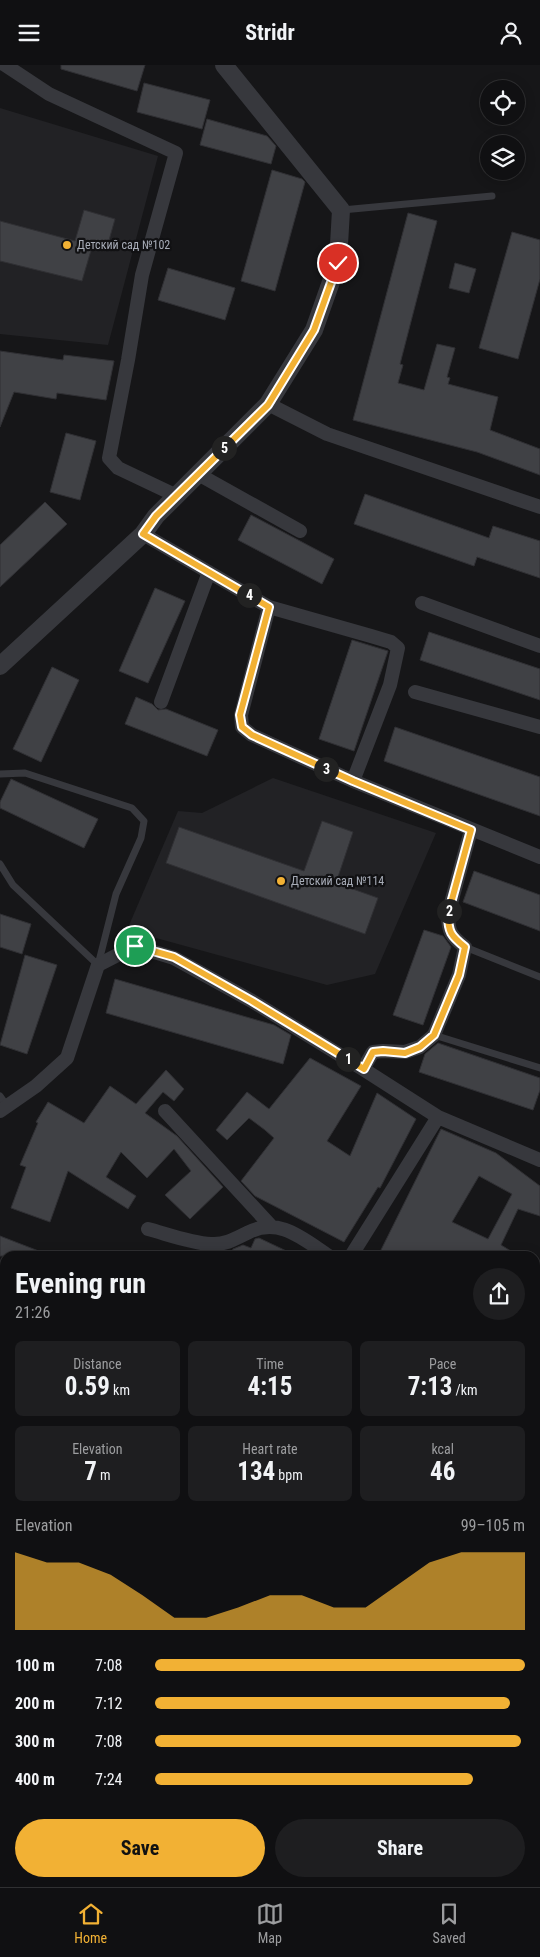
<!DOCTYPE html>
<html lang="en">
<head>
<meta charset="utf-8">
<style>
  body { margin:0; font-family:"Roboto Condensed",sans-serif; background:#1e1e20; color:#f1f3f6; height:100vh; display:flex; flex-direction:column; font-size:19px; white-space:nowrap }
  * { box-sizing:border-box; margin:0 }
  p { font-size:16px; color:#9c9d9f }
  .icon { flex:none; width:28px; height:28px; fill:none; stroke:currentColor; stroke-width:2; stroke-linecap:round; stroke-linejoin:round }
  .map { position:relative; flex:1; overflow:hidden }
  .panel { position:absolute; left:0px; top:1186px; width:540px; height:636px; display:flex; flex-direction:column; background:#101012; border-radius:15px 15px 0 0; box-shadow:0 2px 12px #0003,0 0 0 1px #303032 }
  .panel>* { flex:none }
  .tools { position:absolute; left:480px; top:15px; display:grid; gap:10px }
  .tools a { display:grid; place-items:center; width:45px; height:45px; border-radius:50%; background:#101012; box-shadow:0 2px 12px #0003,0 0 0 1px #303032; font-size:25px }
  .pin { position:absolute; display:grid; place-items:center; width:42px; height:42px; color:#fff; margin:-21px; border:2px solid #fff; border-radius:50%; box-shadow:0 1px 5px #0007 }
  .km { position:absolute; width:25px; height:25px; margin:-12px; border-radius:50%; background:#222; color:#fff; font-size:14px; line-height:25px; text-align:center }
  .round { display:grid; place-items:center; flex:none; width:52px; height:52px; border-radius:26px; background:#1e1e20 }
  .overview { display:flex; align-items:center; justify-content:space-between; height:85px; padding:0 15px }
  h1 { font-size:28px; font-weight:700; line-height:38px }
  .metrics { display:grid; grid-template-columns:repeat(3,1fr); gap:8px; height:85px; padding:5px 15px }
  .metrics div { display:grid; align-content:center; border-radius:8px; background:#1e1e20; text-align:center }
  .metrics b { font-size:25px; font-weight:700 }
  .metrics small { font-size:14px; font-weight:400 }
  .metrics p { font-size:14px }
  .chart { height:140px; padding:10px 15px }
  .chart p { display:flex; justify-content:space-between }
  .chart svg { width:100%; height:90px; margin-top:5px; fill:#f2b134; opacity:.7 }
  .cta { display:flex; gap:10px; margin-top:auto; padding:10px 15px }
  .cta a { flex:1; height:58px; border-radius:30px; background:#f2b134; color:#111; font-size:20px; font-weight:700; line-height:58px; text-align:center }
  .cta a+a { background:#1e1e20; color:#f1f3f6 }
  ul { padding:0 15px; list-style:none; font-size:16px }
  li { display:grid; grid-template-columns:80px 60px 1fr; align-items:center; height:38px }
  li i { height:12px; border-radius:6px; background:#f2b134 }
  header { display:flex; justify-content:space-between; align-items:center; height:65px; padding:0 15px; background:#101012; font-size:22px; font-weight:700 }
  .dock { display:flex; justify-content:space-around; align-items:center; height:70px; border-top:1px solid #303032; background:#101012; font-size:14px; color:#9c9d9f }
  .dock a { display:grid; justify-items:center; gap:2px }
  .dock .selected { color:#f2b134 }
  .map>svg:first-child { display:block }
  .built { fill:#222225 }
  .building { fill:#404145; stroke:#303034; fill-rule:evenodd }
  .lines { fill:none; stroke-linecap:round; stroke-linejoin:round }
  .service { stroke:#37383d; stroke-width:7 }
  .minor { stroke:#37383d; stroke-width:14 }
  .tertiary { stroke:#37383d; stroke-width:18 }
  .route-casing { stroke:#fff; stroke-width:10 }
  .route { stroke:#f2b134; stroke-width:6 }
  .poi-dot { fill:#f2b134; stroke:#111113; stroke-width:2 }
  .labels { text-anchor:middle; stroke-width:4.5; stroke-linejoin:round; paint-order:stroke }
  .poi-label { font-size:12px; fill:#a8adb8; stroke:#111113; text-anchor:start }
</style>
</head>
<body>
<header><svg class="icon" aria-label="menu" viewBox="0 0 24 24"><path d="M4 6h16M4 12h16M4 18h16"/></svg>Stridr<svg class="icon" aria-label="person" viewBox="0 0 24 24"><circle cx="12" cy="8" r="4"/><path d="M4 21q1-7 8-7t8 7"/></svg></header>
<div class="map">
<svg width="540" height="1822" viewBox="0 0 540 1822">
  <rect width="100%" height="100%" fill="#161618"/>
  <path class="built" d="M0 43 158 91 108 280 0 269Z
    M273 713 436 768 375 909 327 920 127 865 178 746 202 748Z"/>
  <path class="building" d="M61 0H145L137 26 61 4Z
    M144 18 210 35 202 64 137 47Z
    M207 54 267 71 276 81 271 99 200 80Z
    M272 105 302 114 305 117 275 226 241 216Z
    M84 145 115 154 106 186 92 182 82 216 0 196V156L75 176Z
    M408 148 437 156 400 299 403 300 398 318 424 325 437 279 455 283 447 312 450 313 448 319 498 332 490 365 540 384V410L477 387 353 355Z
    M512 167 540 175V214L518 294 479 283Z
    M455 198 476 204 469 228 449 223Z
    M168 203 235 223 225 255 158 235Z
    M0 286 63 295 64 290 114 296 106 335 57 328 56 334 14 327 0 362Z
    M66 368 96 376 80 435 50 427Z
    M365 429 489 473 493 461 540 476V513L477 492 474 501 354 459Z
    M45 437 67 459 0 522V480Z
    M251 450 334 494 322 519 238 475Z
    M155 523 185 536 148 618 119 606Z
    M429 567 540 604V635L420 595Z
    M352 575 388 586 354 686 319 674Z
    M52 602 79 615 41 697 13 684Z
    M136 632 152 639 158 645 166 644 218 665 207 691 125 659Z
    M395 662 540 712V751L384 696Z
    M11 714 98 754 84 783 0 743V737Z
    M322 756 353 767 336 818 378 833 365 869 166 798 179 762 304 806Z
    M474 806 540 830V866L463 837Z
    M0 849 31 859 22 889 0 882Z
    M424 865 443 871 451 882 423 960 393 950Z
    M25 890 57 900 27 989 0 980Z
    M115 914 274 960 291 970 283 999 106 948Z
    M438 978 540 1013V1025L533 1045 419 1007 425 989Z
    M310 993 361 1021 327 1076 350 1091 377 1028 416 1054 380 1123 378 1122 344 1177 255 1131 241 1116 274 1073 265 1065 249 1053 227 1075 216 1065 247 1027 269 1044Z
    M166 1005 184 1024 174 1036 163 1027 145 1048 177 1071 223 1122 190 1154 165 1130 191 1106 174 1084 147 1113 121 1087 106 1112 136 1131 128 1144 68 1106 50 1157 11 1143 26 1102 20 1100 38 1058 36 1057 48 1037 84 1058 110 1021 136 1039Z
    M441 1064 496 1088 540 1121V1151L518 1144 501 1180 519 1191H378ZM479 1111 512 1129 488 1174 452 1157Z
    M0 1171 49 1190V1191H0Z
    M259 1173 297 1191H230L233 1184 243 1180 251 1183 255 1174Z"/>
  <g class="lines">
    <path class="service" d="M342 145 492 131
      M0 709 25 708 132 743 144 756 141 773 116 829 98 900 13 820 0 799
      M465 882 540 912
      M434 970 540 1003
      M0 1031 7 1041"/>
    <path class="minor" d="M5 0 49 29 176 88 142 210 128 295 109 393 118 403 177 431
      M268 339 327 369 540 442
      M198 409 300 466
      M143 469 269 542
      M422 538 540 581
      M415 627 540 662
      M161 637 209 507
      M353 716 390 620 398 583 391 577 371 571 269 542 241 650 242 662 252 670 353 716 540 792
      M363 1004 373 987 383 986 405 987 420 982 434 970 459 910 465 882C451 871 448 867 448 849L471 765
      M0 1046 36 1021 67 993 98 900 135 881 174 893 252 936 363 1004 438 1052 540 1095
      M165 1046 271 1161
      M148 1164C167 1169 191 1178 211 1179 225 1180 235 1174 247 1168 279 1151 303 1174 329 1191
      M351 1191 438 1052
      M535 1306 540 1309
      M535 1430 540 1422
      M535 1513 540 1516
      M535 1656 540 1658
      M0 1709 5 1711
      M461 1818 473 1822
      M37 1822 38 1818
      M191 1822 193 1818"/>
    <path class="tertiary" d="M0 601 143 469 156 451 268 339 314 265 338 197 341 145 224 0"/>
  </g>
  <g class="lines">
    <defs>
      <path id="route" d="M135 881 174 892 252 936 364 1004 373 987 383 986 405 988 420 982 434 970 459 910 465 882C451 871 448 867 448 849L471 765 353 716 252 670 242 662 240 650 269 542 143 469 156 451 268 340 314 265 338 198"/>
    </defs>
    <use href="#route" class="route-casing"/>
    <use href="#route" class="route"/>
  </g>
  <g class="poi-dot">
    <circle cx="67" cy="180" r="5"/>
    <circle cx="281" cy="816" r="5"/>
  </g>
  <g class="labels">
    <g class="poi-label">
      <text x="77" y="184">Детский сад №102</text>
      <text x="291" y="820">Детский сад №114</text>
    </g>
  </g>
</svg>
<div class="tools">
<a><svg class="icon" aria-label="locate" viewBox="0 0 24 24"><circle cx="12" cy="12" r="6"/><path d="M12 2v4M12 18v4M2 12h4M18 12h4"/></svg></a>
<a><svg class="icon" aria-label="layers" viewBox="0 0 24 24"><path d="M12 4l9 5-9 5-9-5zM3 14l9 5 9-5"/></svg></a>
</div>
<div class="pin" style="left:135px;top:881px;background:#1e9e55"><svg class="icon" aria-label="arrive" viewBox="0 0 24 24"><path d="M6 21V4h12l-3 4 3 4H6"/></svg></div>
<div class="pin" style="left:338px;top:198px;background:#d93025"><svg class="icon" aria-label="check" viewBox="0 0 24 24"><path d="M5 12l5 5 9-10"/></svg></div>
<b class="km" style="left:348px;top:994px">1</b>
<b class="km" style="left:449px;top:846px">2</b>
<b class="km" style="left:326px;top:704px">3</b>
<b class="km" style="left:249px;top:530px">4</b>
<b class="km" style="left:224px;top:383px">5</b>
<section class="panel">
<div class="overview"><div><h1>Evening run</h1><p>21:26</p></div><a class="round"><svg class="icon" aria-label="share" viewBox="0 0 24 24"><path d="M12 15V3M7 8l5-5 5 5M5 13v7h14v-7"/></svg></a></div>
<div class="metrics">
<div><p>Distance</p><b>0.59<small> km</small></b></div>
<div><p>Time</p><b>4:15</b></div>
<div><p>Pace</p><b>7:13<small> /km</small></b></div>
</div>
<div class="metrics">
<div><p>Elevation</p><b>7<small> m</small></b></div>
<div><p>Heart rate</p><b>134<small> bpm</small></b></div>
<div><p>kcal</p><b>46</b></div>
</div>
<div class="chart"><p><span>Elevation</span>99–105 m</p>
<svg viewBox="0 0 160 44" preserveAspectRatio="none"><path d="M0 44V6L10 11L20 11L30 17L40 27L50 38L60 38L70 33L80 27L90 27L100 33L110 33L120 22L130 11L140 6L150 6L160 6V44z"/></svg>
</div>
<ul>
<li><b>100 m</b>7:08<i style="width:100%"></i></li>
<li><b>200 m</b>7:12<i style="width:96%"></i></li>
<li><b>300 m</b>7:08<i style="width:99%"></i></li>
<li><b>400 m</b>7:24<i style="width:86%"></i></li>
</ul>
<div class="cta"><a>Save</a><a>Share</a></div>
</section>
</div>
<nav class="dock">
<a class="selected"><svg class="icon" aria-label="home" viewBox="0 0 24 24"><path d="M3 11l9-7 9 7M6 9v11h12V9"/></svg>Home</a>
<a><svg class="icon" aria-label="map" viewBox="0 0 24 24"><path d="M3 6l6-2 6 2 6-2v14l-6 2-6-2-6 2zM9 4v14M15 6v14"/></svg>Map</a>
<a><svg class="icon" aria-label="saved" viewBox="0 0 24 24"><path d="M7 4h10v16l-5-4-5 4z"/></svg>Saved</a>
</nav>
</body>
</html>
